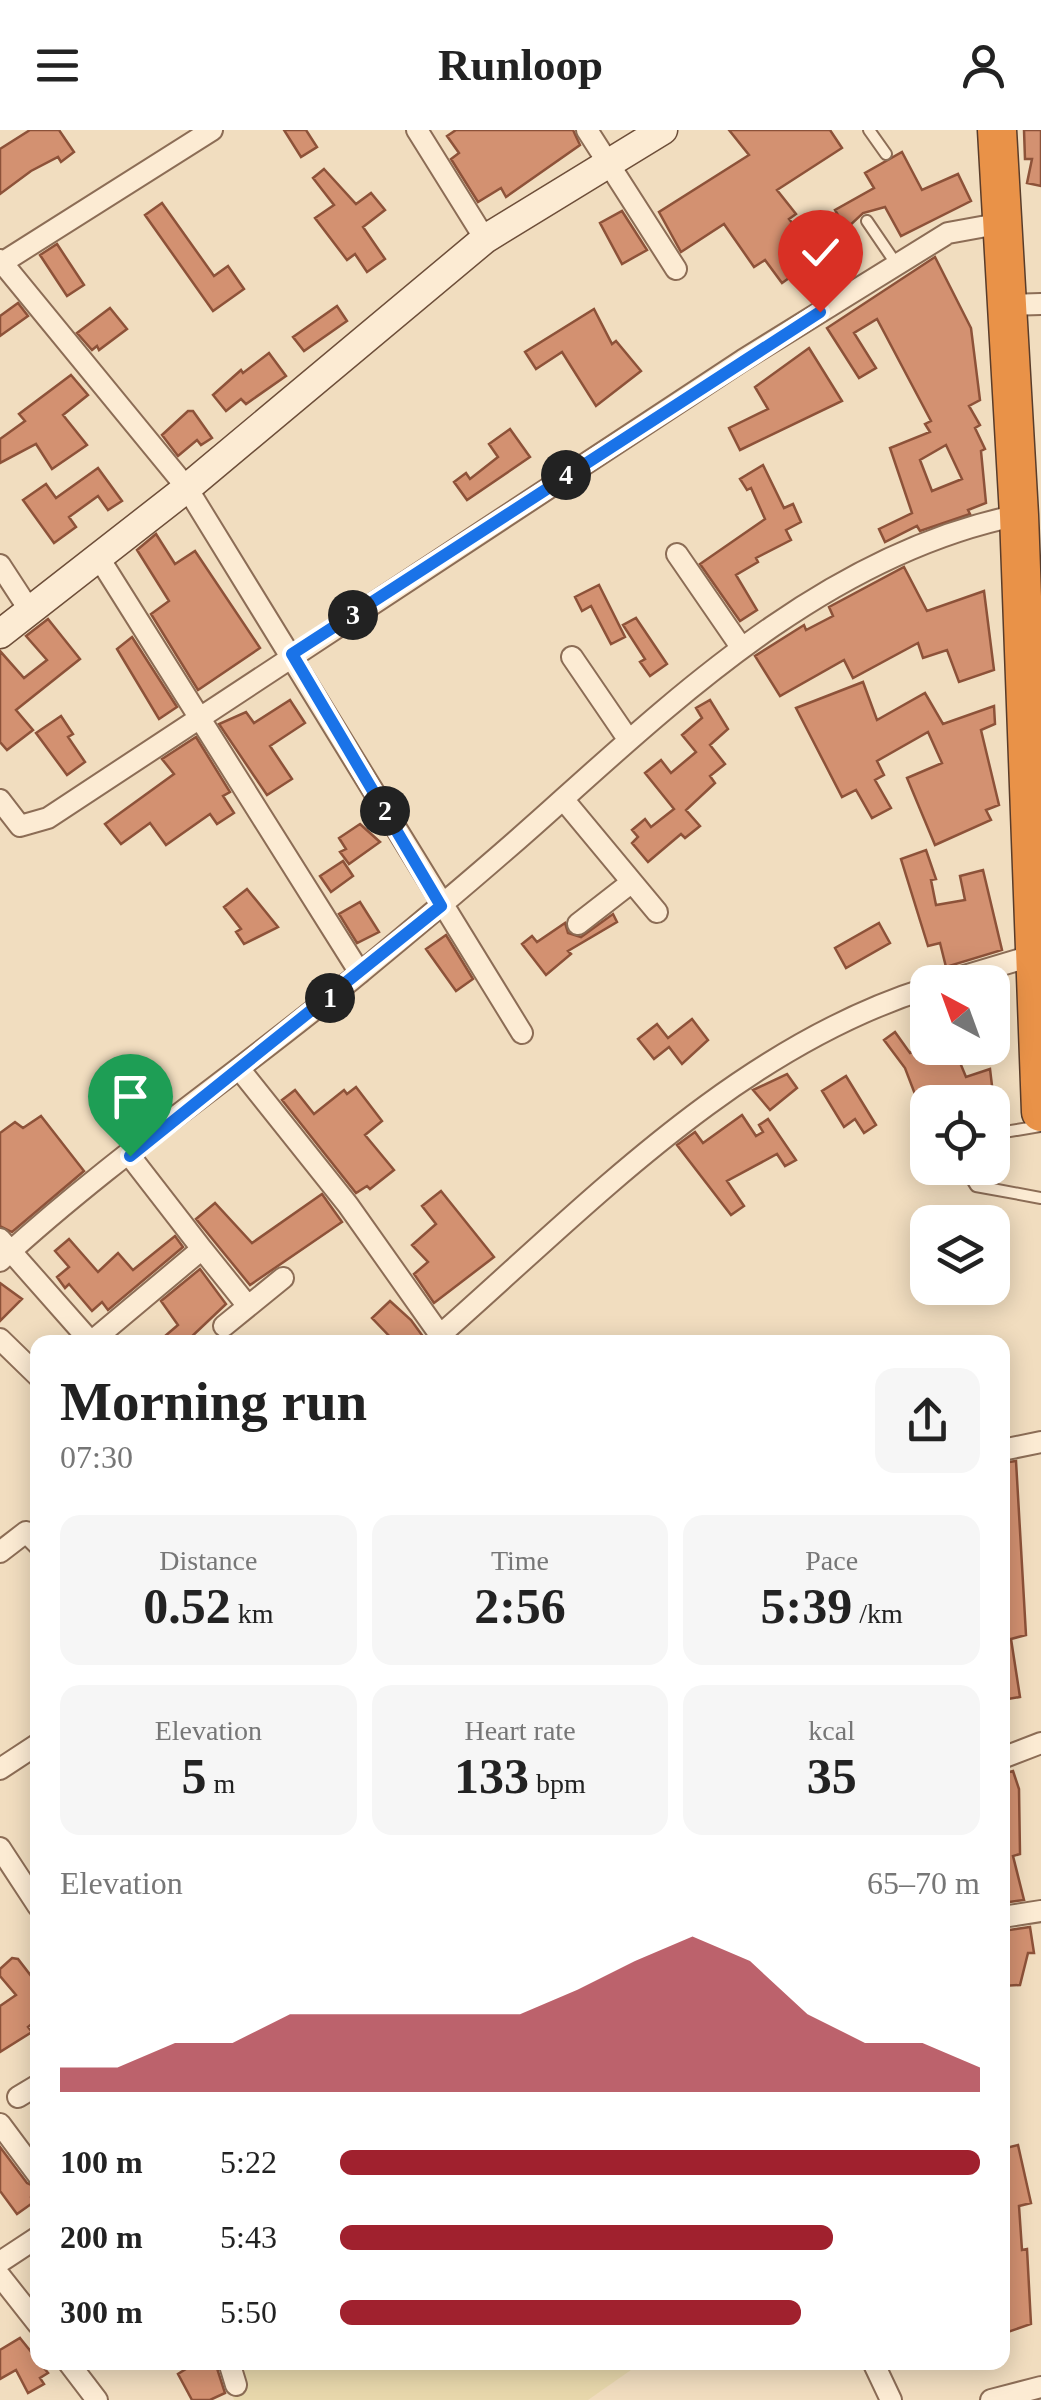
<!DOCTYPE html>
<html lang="en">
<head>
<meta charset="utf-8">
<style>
  body { margin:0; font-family:Georgia,serif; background:#f6f6f6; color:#222; height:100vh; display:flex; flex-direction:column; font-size:38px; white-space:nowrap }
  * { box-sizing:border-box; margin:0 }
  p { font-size:32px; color:#767676 }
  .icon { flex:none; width:55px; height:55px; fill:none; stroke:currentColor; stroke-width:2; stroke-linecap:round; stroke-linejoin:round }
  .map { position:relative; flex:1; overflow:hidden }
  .drawer { position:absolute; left:30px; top:1205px; width:980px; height:1035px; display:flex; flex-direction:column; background:#fff; border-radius:20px; box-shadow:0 5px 25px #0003 }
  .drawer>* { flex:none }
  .needle { width:65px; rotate:319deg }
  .controls { position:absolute; left:910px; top:835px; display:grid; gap:20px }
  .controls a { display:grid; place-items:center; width:100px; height:100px; border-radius:20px; background:#fff; box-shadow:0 5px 25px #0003; font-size:50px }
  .pin { position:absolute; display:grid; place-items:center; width:85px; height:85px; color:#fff; margin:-102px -42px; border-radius:50% 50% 50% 0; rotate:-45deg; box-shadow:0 0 10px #0007 }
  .pin .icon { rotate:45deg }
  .km { position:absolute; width:50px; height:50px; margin:-25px; border-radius:50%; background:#222; color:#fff; font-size:28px; line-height:50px; text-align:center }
  .round { display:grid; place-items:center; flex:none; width:105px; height:105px; border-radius:20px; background:#f6f6f6 }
  .summary { display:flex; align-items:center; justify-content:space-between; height:170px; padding:0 30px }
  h1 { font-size:55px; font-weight:800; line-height:75px }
  .metrics { display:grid; grid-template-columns:repeat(3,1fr); gap:15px; height:170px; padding:10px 30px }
  .metrics div { display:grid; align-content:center; border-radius:20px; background:#f6f6f6; text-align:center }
  .metrics b { font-size:50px; font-weight:800 }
  .metrics small { font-size:28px; font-weight:400 }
  .metrics p { font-size:28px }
  .chart { height:280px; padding:20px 30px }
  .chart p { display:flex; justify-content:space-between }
  .chart svg { width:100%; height:180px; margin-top:10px; fill:#a0212e; opacity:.7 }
  ul { padding:0 30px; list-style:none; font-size:32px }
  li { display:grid; grid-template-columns:160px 120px 1fr; align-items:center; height:75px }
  li i { height:25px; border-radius:12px; background:#a0212e }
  header { display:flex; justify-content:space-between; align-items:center; height:130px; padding:0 30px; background:#fff; font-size:45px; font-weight:800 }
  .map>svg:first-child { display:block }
  .farmland { fill:#e8d8ac }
  .building { fill:#d39171; stroke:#8d5239; stroke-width:2.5; fill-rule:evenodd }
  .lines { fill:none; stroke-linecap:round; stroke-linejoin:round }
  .lane-casing { stroke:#8c6d56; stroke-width:14 }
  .street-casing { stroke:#8c6d56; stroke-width:24 }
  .secondary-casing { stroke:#6d4e39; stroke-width:31 }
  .highway-casing { stroke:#593c2a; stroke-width:41 }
  .lane { stroke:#fcebd3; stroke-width:10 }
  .street { stroke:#fcebd3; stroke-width:20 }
  .secondary { stroke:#fcebd3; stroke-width:28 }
  .highway { stroke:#e99248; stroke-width:38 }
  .route-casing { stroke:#fff; stroke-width:20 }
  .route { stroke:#1a73e8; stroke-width:12 }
</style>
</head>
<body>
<header><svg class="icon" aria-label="menu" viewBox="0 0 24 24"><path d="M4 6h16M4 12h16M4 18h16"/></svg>Runloop<svg class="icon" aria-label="person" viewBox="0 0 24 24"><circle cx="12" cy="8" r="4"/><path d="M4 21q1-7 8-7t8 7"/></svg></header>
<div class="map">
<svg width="1041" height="2270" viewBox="0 0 1041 2270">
  <rect width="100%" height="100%" fill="#f1ddbf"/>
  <path class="farmland" d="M222 2233H641L588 2270H234Z"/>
  <path class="building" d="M30 0H59L74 22 61 32 58 27 31 41 0 64V19Z
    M284 0H306L317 17 301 27Z
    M456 0H573L580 15 506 67 501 58 478 72 451 29 459 23 447 6Z
    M729 0H830L842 18 777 60 796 84 789 89 805 109 784 128 796 143 782 153 765 130 754 137 724 94 681 122 659 82 749 25Z
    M1024 0H1041V56L1027 53 1032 29H1025Z
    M902 22 922 60 958 44 971 71 901 106 885 77 863 83 846 99 835 80 874 58 865 43Z
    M324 39 356 74 371 63 385 80 363 97 385 129 367 142 355 124 347 130 315 88 334 75 313 48Z
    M162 73 214 146 228 136 244 159 213 181 145 85Z
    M622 81 647 120 622 134 600 93Z
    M57 114 84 155 67 166 40 125Z
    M935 127 971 198 980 270 969 276 980 295 975 298 985 319 981 321 986 373 968 380 970 384 920 401 917 396 885 412 879 399 912 383 890 318 930 302 925 294 931 291 877 189 854 203 876 238 859 248 827 198ZM946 315 962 349 932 361 920 330Z
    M18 173 28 186 0 206V186Z
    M337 176 347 191 304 221 293 207Z
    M110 178 127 199 99 220 97 216 92 220 77 203Z
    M594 179 612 214 616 211 641 241 596 276 562 222 536 239 525 222Z
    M809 218 842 271 740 320 729 298 768 279 755 257Z
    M269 223 286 246 246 274 241 269 226 281 213 265 241 240 243 243Z
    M71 245 88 265 63 285 87 315 52 339 36 314 0 333V309L25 291 19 284Z
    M188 281H193L212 308 201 315 197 310 178 326 162 305Z
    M510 299 530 327 467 370 454 352 466 343 470 349 498 327 489 314Z
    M763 335 784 378 793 374 801 392 786 400 791 410 756 428 758 432 736 445 757 480 740 491 700 434 765 389 751 358 747 360 740 349Z
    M98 338 122 371 108 380 98 366 69 387 76 397 54 413 23 370 46 354 56 368Z
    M156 404 175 434 195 421 260 518 198 560 151 484 169 471 137 420Z
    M904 437 927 481 984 461 994 540 959 552 947 520 923 528 918 513 853 548 844 530 780 566 755 526 804 495 806 500 833 486 829 477Z
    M599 455 625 507 611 514 591 476 582 481 575 467Z
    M636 488 667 534 650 546 640 532 645 529 623 495Z
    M48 489 80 529 16 580 33 600 7 620 0 612V521L24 548 47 530 26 506Z
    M132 507 177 577 159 589 117 519Z
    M863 552 877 590 925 563 943 594 994 576 995 594 981 600 999 675 986 680 991 690 935 715 907 648 942 633 928 602 877 631 884 645 875 650 891 678 872 688 856 660 842 667 796 578Z
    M290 570 305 593 270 616 292 649 267 665 219 594 246 582 254 593Z
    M710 570 728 599 710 615 725 634 710 646 715 653 686 680 700 696 685 708 681 704 648 732 632 713 638 707 632 700 645 689 651 697 674 679 645 643 661 630 671 643 696 622 682 605 702 588 696 578Z
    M61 586 73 604 68 607 85 632 67 645 36 603Z
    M196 607 230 662 223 666 234 683 217 694 210 684 166 715 150 693 121 714 105 694 174 644 162 629Z
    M360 694 380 712 349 734 340 722 346 719 339 708Z
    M926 720 936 749 931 750 936 775 965 770 960 746 983 740 1002 820 946 837 940 813 928 816 901 729Z
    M343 731 353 746 331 762 320 746Z
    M247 759 278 797 244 814 236 802 241 799 224 777Z
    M360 772 379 802 357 813 339 784Z
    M613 784 617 792 568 821 571 824 546 845 522 814 532 806 537 812 565 793 568 803 581 807Z
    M879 793 890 813 846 838 835 818Z
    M446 805 473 849 456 861 426 819Z
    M692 889 708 910 682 934 669 917 654 929 638 909 657 894 668 908Z
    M895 902 910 923 925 918H954L966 947 990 939 994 972H918L905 938 884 910Z
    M787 944 797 958 770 980 753 960Z
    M846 946 876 995 864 1003 855 989 844 997 822 961Z
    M356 957 382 991 365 1005 394 1040 370 1059 367 1056 356 1063 282 970 295 960 314 984 344 960 347 964Z
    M742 985 756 1006 763 1002 759 995 768 989 796 1030 785 1036 777 1024 727 1051 744 1076 731 1085 677 1015 695 1002 703 1013Z
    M41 986 84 1041 12 1102 0 1096V1003L15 992 23 998Z
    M441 1061 494 1127 434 1173 414 1144 428 1132 412 1115 436 1094 422 1076Z
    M322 1064 342 1092 250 1155 196 1089 215 1073 252 1113Z
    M175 1106 183 1117 108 1180 102 1172 92 1181 69 1154 65 1158 57 1147 69 1137 55 1121 69 1109 98 1142 118 1123 133 1140Z
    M200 1139 226 1174 186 1212H158L178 1195 161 1171Z
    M0 1153 22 1169 0 1191Z
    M390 1171 411 1190 427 1212H395L372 1188Z
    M1016 1331 1026 1505 1011 1509 1020 1567 1002 1570V1333Z
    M1013 1641 1019 1659 1020 1724 1013 1726 1024 1770 1002 1773V1644Z
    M1030 1797 1034 1823H1028L1020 1855 1002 1856V1801Z
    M12 1828 18 1829 38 1855V1889L28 1897 32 1902 0 1922V1876L16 1865 0 1846V1839Z
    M1018 2015 1031 2073 1019 2076 1022 2120 1027 2119 1031 2194 1002 2204V2019Z
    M0 2017 27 2053 38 2058 31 2067 34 2072 17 2084 0 2061Z
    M20 2208 48 2243 40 2248 44 2254 28 2263 16 2240 0 2249V2220Z
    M197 2232H215L225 2263 210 2270H192L178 2244Z"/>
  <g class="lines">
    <defs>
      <path id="lane" d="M869 0 886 24
        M867 91 897 135
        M992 1004 1041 996
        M965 1038 976 1056 1041 1068"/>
      <path id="street" d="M417 0 485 109
        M587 0 676 139
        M0 130 187 358 522 903
        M0 134 212 0
        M1008 175 1041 174
        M677 424 741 517
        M99 428 360 843
        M0 435 30 481
        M572 527 628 609
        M563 669 632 752 578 794
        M0 670 20 696 48 688 743 230 948 103 1003 93
        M632 752 657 782
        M944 852 1035 825
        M241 941 348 1075 445 1212
        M0 1109 91 1212
        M202 1119 247 1175
        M0 1131C113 1027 243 940 361 842 429 786 497 729 562 670 694 551 839 421 1019 385
        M224 1196 283 1148
        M439 1206C587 1076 736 918 928 858
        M0 1209 38 1246
        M91 1212 202 1119 130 1026
        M1002 1320 1041 1312
        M0 1422 26 1402 38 1414
        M1002 1628 1041 1613
        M0 1639 38 1614
        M0 1718 38 1776
        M1002 1787 1041 1781
        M18 1967 38 1955
        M0 1994 38 2045
        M0 2132 38 2107
        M0 2146 38 2194
        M68 2232 97 2270
        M229 2232 236 2255
        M873 2232 891 2270
        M991 2270 1041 2257"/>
      <path id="secondary" d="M0 504 187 358 485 109 663 0"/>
      <path id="highway" d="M997 0 1019 385 1041 982"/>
    </defs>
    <use href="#lane" class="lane-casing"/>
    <use href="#street" class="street-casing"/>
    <use href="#secondary" class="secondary-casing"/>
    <use href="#highway" class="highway-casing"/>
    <use href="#lane" class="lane"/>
    <use href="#street" class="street"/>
    <use href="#secondary" class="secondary"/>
    <use href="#highway" class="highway"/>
  </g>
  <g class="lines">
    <defs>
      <path id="route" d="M130 1026 441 776 292 524 820 182"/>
    </defs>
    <use href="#route" class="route-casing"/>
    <use href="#route" class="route"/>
  </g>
</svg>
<div class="controls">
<a><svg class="needle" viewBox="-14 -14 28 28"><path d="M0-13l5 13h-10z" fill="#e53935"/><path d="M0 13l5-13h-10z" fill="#767676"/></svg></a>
<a><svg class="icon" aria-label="locate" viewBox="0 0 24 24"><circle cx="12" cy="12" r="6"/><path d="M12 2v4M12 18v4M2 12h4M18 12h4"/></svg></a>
<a><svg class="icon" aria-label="layers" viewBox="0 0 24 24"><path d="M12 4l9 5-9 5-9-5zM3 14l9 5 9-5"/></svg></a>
</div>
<div class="pin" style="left:130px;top:1026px;background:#1e9e55"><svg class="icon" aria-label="arrive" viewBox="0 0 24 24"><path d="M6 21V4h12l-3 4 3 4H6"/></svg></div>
<div class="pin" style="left:820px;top:182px;background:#d93025"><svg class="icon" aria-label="check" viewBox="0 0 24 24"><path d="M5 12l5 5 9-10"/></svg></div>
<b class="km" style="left:330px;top:868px">1</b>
<b class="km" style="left:385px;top:681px">2</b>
<b class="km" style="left:353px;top:485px">3</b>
<b class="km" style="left:566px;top:345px">4</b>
<section class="drawer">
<div class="summary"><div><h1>Morning run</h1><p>07:30</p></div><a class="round"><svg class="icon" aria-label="share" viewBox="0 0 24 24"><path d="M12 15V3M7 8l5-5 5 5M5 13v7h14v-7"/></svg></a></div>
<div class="metrics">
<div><p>Distance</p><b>0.52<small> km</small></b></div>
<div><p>Time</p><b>2:56</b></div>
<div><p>Pace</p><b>5:39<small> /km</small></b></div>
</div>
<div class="metrics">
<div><p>Elevation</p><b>5<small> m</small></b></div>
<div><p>Heart rate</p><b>133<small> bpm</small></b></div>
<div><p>kcal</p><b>35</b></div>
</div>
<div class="chart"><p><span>Elevation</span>65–70 m</p>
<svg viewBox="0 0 160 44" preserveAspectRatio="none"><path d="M0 44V38L10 38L20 32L30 32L40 25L50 25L60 25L70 25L80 25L90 19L100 12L110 6L120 12L130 25L140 32L150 32L160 38V44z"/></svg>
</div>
<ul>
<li><b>100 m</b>5:22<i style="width:100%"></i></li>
<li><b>200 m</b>5:43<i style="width:77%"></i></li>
<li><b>300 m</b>5:50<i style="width:72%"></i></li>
</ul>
</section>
</div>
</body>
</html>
